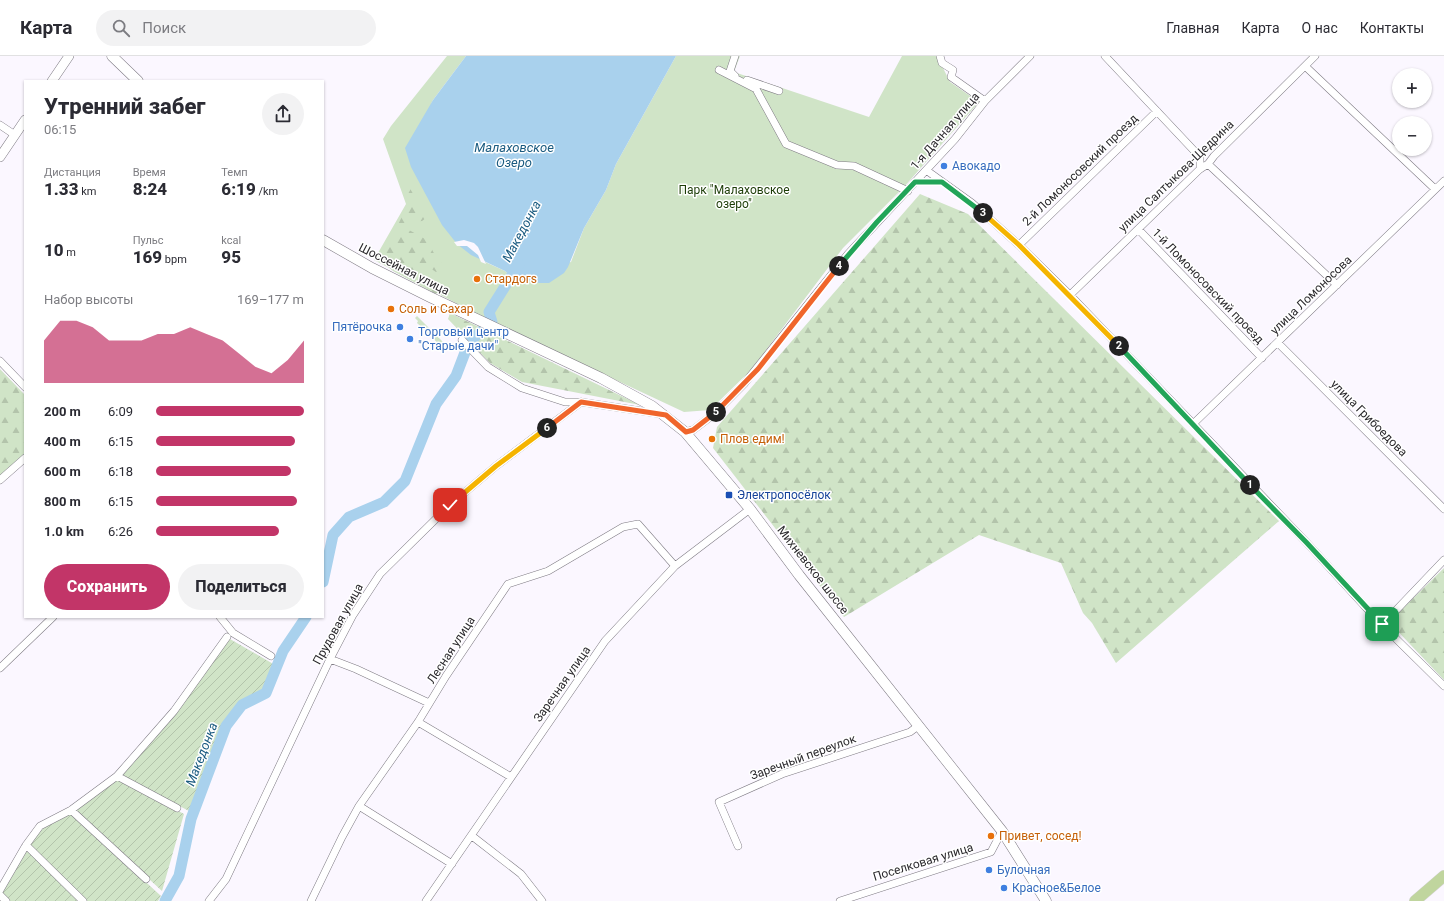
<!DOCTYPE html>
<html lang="ru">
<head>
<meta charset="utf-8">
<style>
  body { margin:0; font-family:Roboto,sans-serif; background:#f2f2f3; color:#2b2b33; height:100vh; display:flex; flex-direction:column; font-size:15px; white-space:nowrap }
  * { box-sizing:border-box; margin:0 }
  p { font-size:13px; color:#7c7c81 }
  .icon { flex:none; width:22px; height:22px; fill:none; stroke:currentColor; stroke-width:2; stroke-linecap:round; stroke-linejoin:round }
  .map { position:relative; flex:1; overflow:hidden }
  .panel { position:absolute; left:24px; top:24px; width:300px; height:538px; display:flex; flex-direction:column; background:#fff; border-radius:0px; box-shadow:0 1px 3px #0004 }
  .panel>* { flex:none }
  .fabs { position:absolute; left:1392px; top:12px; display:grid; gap:8px }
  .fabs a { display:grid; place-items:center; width:40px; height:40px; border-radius:50%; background:#fff; box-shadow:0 1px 3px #0004; font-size:20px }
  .pin { position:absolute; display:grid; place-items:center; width:34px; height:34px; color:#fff; margin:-17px; border-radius:8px; box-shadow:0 2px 6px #0006 }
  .km { position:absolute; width:20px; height:20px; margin:-10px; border-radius:50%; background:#222; color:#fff; font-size:11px; line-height:20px; text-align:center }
  .round { display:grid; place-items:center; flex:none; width:42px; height:42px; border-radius:21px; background:#f2f2f3 }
  .headline { display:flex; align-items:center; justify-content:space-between; height:68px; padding:0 20px }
  h1 { font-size:22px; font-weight:800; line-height:30px }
  .stats { display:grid; grid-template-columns:repeat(3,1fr); gap:6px; height:68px; padding:4px 20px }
  .stats div { display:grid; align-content:center }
  .stats b { font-size:17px; font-weight:800 }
  .stats small { font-size:11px; font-weight:400 }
  .stats p { font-size:11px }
  .chart { height:112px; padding:8px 20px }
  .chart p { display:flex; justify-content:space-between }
  .chart svg { width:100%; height:72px; margin-top:4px; fill:#c23568; opacity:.7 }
  .primary-button { display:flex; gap:8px; margin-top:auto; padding:8px 20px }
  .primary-button a { flex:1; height:46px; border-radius:24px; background:#c23568; color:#fff; font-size:16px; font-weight:800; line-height:46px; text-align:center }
  .primary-button a+a { background:#f2f2f3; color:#2b2b33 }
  ul { padding:0 20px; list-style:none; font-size:13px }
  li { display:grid; grid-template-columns:64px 48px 1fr; align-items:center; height:30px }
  li i { height:10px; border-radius:5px; background:#c23568 }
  header { display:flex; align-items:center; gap:24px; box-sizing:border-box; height:56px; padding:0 20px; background:#fff; border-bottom:1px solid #e1e1e2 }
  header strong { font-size:19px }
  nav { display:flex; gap:22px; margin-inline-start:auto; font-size:14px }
  .search { width:280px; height:36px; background:#f2f2f3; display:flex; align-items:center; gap:10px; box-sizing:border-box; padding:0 14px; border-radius:22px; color:#7c7c81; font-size:15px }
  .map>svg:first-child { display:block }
  .green { fill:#d0e4c7 }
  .forest { fill:url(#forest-firs) }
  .garden { fill:url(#garden-furrows) }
  .water { fill:#a9d1ed }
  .pier { fill:#fbf7ff }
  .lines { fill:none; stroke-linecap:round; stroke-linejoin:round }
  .river { stroke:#a9d1ed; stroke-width:11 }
  .minor-casing { stroke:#7e7a83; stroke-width:8 }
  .tertiary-casing { stroke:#7e7a83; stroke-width:10 }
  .secondary-casing { stroke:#7e7a83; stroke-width:11 }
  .primary-casing { stroke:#d5d4d5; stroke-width:12 }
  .minor { stroke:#fff; stroke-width:7 }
  .tertiary { stroke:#fff; stroke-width:9 }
  .secondary { stroke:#fff; stroke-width:10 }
  .primary { stroke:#c0d59e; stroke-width:11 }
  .split-1-casing { stroke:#fff; stroke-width:8 }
  .split-2-casing { stroke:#fff; stroke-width:8 }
  .split-3-casing { stroke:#fff; stroke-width:8 }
  .split-4-casing { stroke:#fff; stroke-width:8 }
  .split-5-casing { stroke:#fff; stroke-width:8 }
  .split-6-casing { stroke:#fff; stroke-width:8 }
  .split-7-casing { stroke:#fff; stroke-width:8 }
  .split-1 { stroke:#22a559; stroke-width:5 }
  .split-2 { stroke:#22a559; stroke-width:5 }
  .split-3 { stroke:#f5b400; stroke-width:5 }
  .split-4 { stroke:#22a559; stroke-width:5 }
  .split-5 { stroke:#f0652b; stroke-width:5 }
  .split-6 { stroke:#f0652b; stroke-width:5 }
  .split-7 { stroke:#f5b400; stroke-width:5 }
  .shop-dot { fill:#3f7fe0; stroke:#fff; stroke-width:1.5 }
  .food-dot { fill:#e8710a; stroke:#fff; stroke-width:1.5 }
  .transit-dot { fill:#1a4fb4; stroke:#fff; stroke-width:1.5 }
  .labels { text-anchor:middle; stroke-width:3; stroke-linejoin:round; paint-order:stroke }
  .street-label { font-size:12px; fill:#2b292d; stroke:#fff }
  .shop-label { font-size:12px; fill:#366cbe; stroke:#fff; text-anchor:start }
  .park-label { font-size:12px; fill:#1c3c06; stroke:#fff }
  .food-label { font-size:12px; fill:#c56008; stroke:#fff; text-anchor:start }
  .transit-label { font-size:12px; fill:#164399; stroke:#fff; text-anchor:start }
  .water-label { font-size:13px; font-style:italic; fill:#1a5b80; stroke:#fff }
</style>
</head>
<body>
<header>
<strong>Карта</strong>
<div class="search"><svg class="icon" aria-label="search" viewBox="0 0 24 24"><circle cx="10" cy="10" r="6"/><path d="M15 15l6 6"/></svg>Поиск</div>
<nav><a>Главная</a><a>Карта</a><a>О нас</a><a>Контакты</a></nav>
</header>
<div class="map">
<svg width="1444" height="845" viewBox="0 0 1444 845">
  <defs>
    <pattern id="forest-firs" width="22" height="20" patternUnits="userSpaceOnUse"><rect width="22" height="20" fill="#d0e4c7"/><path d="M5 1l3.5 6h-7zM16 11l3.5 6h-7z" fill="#b3c4ab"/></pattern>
    <pattern id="garden-furrows" width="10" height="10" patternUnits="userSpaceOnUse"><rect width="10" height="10" fill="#d0e4c7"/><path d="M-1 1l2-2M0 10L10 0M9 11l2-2" fill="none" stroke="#b3c4ab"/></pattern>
  </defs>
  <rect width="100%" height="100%" fill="#fbf7ff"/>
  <path class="green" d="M447 0H466L433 44 431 48 483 205 505 215 512 221 571 206 584 172 606 134 616 108 676 0H740L734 16 869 61 902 0H937L950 26 979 46 904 131 843 192 750 315 710 354 684 356 492 266 374 204 406 148 383 83 391 70Z
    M417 260 448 291 445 294 417 267 418 265 415 262Z"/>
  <path class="forest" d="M405 128 408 129 416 143 414 151 418 155 426 159V162L422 165 412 166 409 174 427 184 437 203 444 209 441 214 436 216 427 210 422 211C421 223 430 229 438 236L436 238 393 215 385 207 384 196 408 149 403 133Z
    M920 138 968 158 1279 465 1116 607 1092 567 1083 557 1061 507 979 479 844 561 713 392 717 371Z
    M450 257 640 349 522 326 490 307 448 263Z
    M0 313 25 339V397L0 420Z
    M1444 512V624L1389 566Z"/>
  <path class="garden" d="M230 583 275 609 265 635 241 648 223 669 189 755 120 719 176 656Z
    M117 722 184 758 162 835 74 754Z
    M70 756 161 840 158 845H87L29 788 42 772Z
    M27 792 80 845H6L1 839Z"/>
  <path class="water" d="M466 0H676L616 108 606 134 584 172 568 211 564 217 549 227H539L512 221 505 215 471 199 457 188 442 169 411 111 405 92 433 44Z"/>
  <path class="pier" d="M464 184 474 187 478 191 486 208 481 206 478 199 467 190H457L454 186Z"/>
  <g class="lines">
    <path class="river" d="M323 526 333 479 349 461 384 446 405 425 436 348 456 320 469 286 492 266 489 256 519 208
      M165 845 179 820 191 763 226 670 242 649 266 637 283 595 306 561"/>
    <defs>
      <path id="minor" d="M735 0 730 15 735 20
        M940 0 942 7 953 14 951 21 985 45
        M1105 0 1200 101V113
        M1305 10 1435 133
        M719 14 756 33 786 88 837 109 854 110 908 135
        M747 24 779 35
        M0 69 15 79
        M1208 108 1337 229
        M926 114 972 147 1019 189 1070 239 1307 487 1382 569 1444 630
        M915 126H942
        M1138 173 1262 302
        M1019 189 1157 55
        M1070 239 1200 113 1208 108 1214 100 1315 0
        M462 284 488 311 522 332 565 346H581L661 358
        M1278 287 1444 453
        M0 305 25 331
        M1193 368 1444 125
        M685 376 693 374 714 358 744 328 848 198 955 83 985 45 1030 0
        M0 424 25 402
        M220 561 233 577 271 600
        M1382 569 1444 504
        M330 603 356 613 429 647
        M0 612 53 561
        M418 666 511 721
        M117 720 177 752
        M359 750 452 808
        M71 754 146 823
        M472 780 521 818 542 845
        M26 789 83 845
        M738 790 719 746 782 718 910 676 918 670
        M0 834 26 789 40 770 71 754 117 720 174 655 227 581
        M0 839 6 845
        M209 845 226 823 330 603 353 559 380 518 450 449 496 410 581 346
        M311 845 342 781 359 750 418 666 446 620 508 528 548 515 623 471 638 468 675 510
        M426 845 605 585 675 510 750 453
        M840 845 991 796 1002 775"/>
      <path id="tertiary" d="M52 25 69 0
        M0 101 25 64"/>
      <path id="secondary" d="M112 0 138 25
        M323 184 372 212 430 241 601 322 652 350 685 376 750 453 799 519 1002 775 1046 845"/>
      <path id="primary" d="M1415 845 1444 820"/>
    </defs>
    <use href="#minor" class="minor-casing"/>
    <use href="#tertiary" class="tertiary-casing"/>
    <use href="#secondary" class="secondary-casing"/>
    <use href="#primary" class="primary-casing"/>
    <use href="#minor" class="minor"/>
    <use href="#tertiary" class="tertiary"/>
    <use href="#secondary" class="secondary"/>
    <use href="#primary" class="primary"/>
  </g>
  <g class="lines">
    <defs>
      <path id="split-1" d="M1250 429 1306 486 1382 568"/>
      <path id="split-2" d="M1119 290 1250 429"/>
      <path id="split-3" d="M983 157 1019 189 1119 290"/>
      <path id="split-4" d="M839 210 877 166 915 126H942L983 157"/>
      <path id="split-5" d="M716 356 758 313 839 210"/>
      <path id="split-6" d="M547 372 581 346 666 359 686 376 693 374 716 356"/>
      <path id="split-7" d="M450 449 496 410 547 372"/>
    </defs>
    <use href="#split-1" class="split-1-casing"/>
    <use href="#split-2" class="split-2-casing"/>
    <use href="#split-3" class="split-3-casing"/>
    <use href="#split-4" class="split-4-casing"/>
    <use href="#split-5" class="split-5-casing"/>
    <use href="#split-6" class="split-6-casing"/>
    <use href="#split-7" class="split-7-casing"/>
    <use href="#split-1" class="split-1"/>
    <use href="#split-2" class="split-2"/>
    <use href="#split-3" class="split-3"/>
    <use href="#split-4" class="split-4"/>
    <use href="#split-5" class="split-5"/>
    <use href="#split-6" class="split-6"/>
    <use href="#split-7" class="split-7"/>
  </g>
  <g class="shop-dot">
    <circle cx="944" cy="110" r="4"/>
    <circle cx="400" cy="271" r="4"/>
    <circle cx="410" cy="283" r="4"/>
    <circle cx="989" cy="814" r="4"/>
    <circle cx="1004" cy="832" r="4"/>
  </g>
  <g class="food-dot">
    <circle cx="477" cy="223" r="4"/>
    <circle cx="391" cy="253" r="4"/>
    <circle cx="712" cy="383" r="4"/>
    <circle cx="991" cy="780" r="4"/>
  </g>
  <rect class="transit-dot" x="725" y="435" width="8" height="8" rx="2"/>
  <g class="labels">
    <g class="street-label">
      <text transform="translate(945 75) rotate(-49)" y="4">1-я Дачная улица</text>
      <text transform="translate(1080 114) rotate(-44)" y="4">2-й Ломоносовский проезд</text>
      <text transform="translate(1176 120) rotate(-44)" y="4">улица Салтыкова-Щедрина</text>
      <text transform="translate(404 213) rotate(27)" y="4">Шоссейная улица</text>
      <text transform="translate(1208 230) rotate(46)" y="4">1-й Ломоносовский проезд</text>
      <text transform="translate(1311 239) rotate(-44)" y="4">улица Ломоносова</text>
      <text transform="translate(1369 362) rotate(45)" y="4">улица Грибоедова</text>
      <text transform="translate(813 514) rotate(52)" y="4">Михневское шоссе</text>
      <text transform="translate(338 568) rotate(-61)" y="4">Прудовая улица</text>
      <text transform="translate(451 594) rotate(-57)" y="4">Лесная улица</text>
      <text transform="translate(562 628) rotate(-55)" y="4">Заречная улица</text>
      <text transform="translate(803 701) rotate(-20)" y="4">Заречный переулок</text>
      <text transform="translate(923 806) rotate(-17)" y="4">Поселковая улица</text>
    </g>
    <g class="shop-label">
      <text x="952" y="114">Авокадо</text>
      <text x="392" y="275" text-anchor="end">Пятёрочка</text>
      <text x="418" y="280">Торговый центр<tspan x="418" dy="14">"Старые дачи"</tspan></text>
      <text x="997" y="818">Булочная</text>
      <text x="1012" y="836">Красное&amp;Белое</text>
    </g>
    <g class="park-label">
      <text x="734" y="138">Парк "Малаховское<tspan x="734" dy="14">озеро"</tspan></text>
    </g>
    <g class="food-label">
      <text x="485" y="227">Стардогs</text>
      <text x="399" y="257">Соль и Сахар</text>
      <text x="720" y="387">Плов едим!</text>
      <text x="999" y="784">Привет, сосед!</text>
    </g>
    <g class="transit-label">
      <text x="737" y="443">Электропосёлок</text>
    </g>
    <g class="water-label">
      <text x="514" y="96">Малаховское<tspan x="514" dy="15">Озеро</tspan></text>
      <text transform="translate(521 175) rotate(-62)" y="5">Македонка</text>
      <text transform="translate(201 698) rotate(-69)" y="5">Македонка</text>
    </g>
  </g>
</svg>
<div class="fabs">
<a>+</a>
<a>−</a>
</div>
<div class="pin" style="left:1382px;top:568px;background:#1e9e55"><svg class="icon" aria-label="arrive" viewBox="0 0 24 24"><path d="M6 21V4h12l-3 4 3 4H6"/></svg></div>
<div class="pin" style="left:450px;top:449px;background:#d93025"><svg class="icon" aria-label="check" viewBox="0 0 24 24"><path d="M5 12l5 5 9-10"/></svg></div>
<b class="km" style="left:1250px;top:429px">1</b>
<b class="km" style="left:1119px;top:290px">2</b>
<b class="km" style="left:983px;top:157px">3</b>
<b class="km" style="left:839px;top:210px">4</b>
<b class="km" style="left:716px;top:356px">5</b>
<b class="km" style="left:547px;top:372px">6</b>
<section class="panel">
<div class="headline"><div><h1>Утренний забег</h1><p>06:15</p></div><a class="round"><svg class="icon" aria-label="share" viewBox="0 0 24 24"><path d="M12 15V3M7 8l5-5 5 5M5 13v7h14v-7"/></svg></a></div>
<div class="stats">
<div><p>Дистанция</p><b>1.33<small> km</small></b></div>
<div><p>Время</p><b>8:24</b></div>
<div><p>Темп</p><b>6:19<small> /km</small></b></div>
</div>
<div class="stats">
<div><b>10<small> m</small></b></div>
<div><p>Пульс</p><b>169<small> bpm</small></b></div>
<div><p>kcal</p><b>95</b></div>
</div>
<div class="chart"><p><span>Набор высоты</span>169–177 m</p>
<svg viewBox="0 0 160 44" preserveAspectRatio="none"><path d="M0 44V18L10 6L20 6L30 10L40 18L50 18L60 18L70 14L80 14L90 10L100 14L110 18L120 26L130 34L140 38L150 30L160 18V44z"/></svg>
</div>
<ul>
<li><b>200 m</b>6:09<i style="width:100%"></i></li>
<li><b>400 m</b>6:15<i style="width:94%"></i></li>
<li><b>600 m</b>6:18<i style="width:91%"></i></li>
<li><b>800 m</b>6:15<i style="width:95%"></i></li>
<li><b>1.0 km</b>6:26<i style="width:83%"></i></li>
</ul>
<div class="primary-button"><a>Сохранить</a><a>Поделиться</a></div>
</section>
</div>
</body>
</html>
